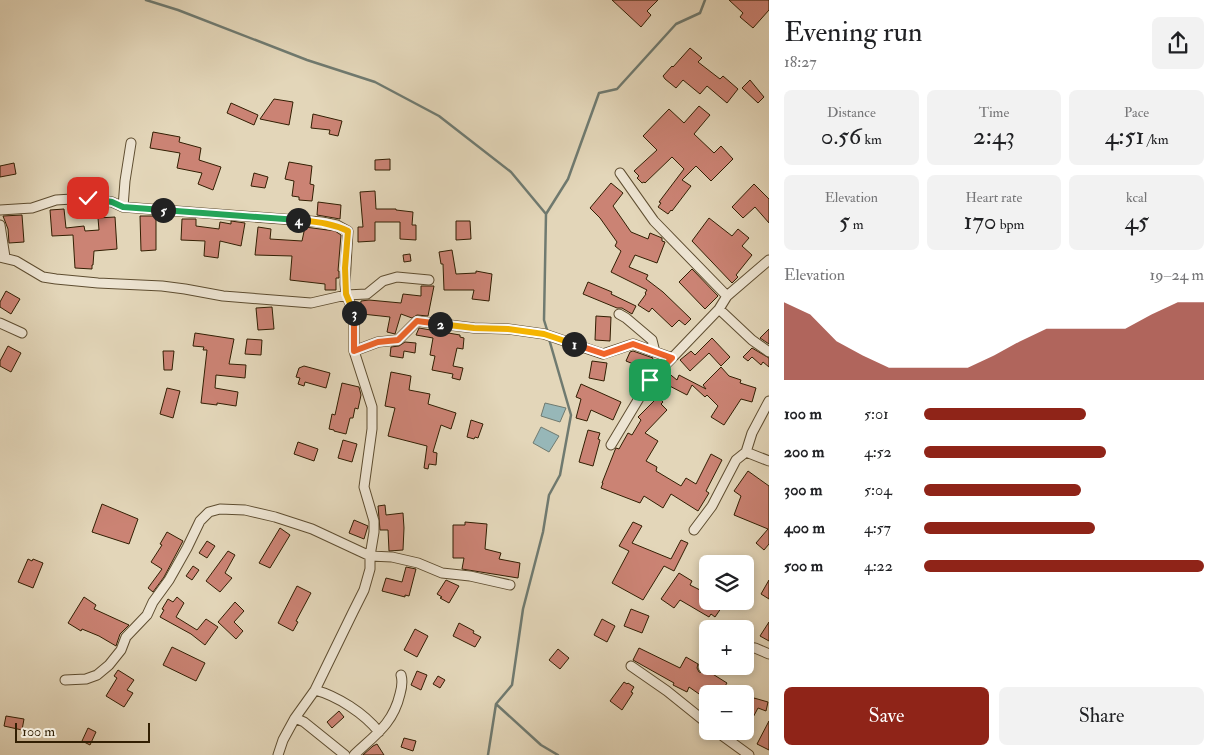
<!DOCTYPE html>
<html lang="en">
<head>
<meta charset="utf-8">
<style>
  body { margin:0; font-family:"IM FELL Double Pica",serif; background:#f2f2f2; color:#202124; height:100vh; display:flex; flex-direction:column; font-size:19px; white-space:nowrap }
  * { box-sizing:border-box; margin:0 }
  p { font-size:16px; color:#757577 }
  .icon { flex:none; width:28px; height:28px; fill:none; stroke:currentColor; stroke-width:2; stroke-linecap:round; stroke-linejoin:round }
  .map { position:relative; flex:1; overflow:hidden }
  .side { display:flex; flex-direction:column; background:#fff; width:450px }
  .side>* { flex:none }
  .buttons { position:absolute; left:699px; top:555px; display:grid; gap:10px }
  .buttons a { display:grid; place-items:center; width:55px; height:55px; border-radius:8px; background:#fff; box-shadow:0 2px 8px #0003; font-size:25px }
  .scale { position:absolute; left:15px; bottom:12px; width:135px; box-sizing:border-box; padding-left:5px; border:2px solid #321f03; border-top:0; font-size:14px; line-height:18px; white-space:nowrap; color:#321f03; -webkit-text-stroke:4px #ede4d2; paint-order:stroke }
  .pin { position:absolute; display:grid; place-items:center; width:42px; height:42px; color:#fff; margin:-21px; border-radius:10px; box-shadow:0 2px 8px #0006 }
  .km { position:absolute; width:25px; height:25px; margin:-12px; border-radius:50%; background:#222; color:#fff; font-size:14px; line-height:25px; text-align:center }
  .round { display:grid; place-items:center; flex:none; width:52px; height:52px; border-radius:8px; background:#f2f2f2 }
  .head { display:flex; align-items:center; justify-content:space-between; height:85px; padding:0 15px }
  h1 { font-size:28px; font-weight:600; line-height:38px }
  .metrics { display:grid; grid-template-columns:repeat(3,1fr); gap:8px; height:85px; padding:5px 15px }
  .metrics div { display:grid; align-content:center; border-radius:8px; background:#f2f2f2; text-align:center }
  .metrics b { font-size:25px; font-weight:600 }
  .metrics small { font-size:14px; font-weight:400 }
  .metrics p { font-size:14px }
  .chart { height:140px; padding:10px 15px }
  .chart p { display:flex; justify-content:space-between }
  .chart svg { width:100%; height:90px; margin-top:5px; fill:#8f2418; opacity:.7 }
  .primary-button { display:flex; gap:10px; margin-top:auto; padding:10px 15px }
  .primary-button a { flex:1; height:58px; border-radius:8px; background:#8f2418; color:#fff; font-size:20px; font-weight:600; line-height:58px; text-align:center }
  .primary-button a+a { background:#f2f2f2; color:#202124 }
  ul { padding:0 15px; list-style:none; font-size:16px }
  li { display:grid; grid-template-columns:80px 60px 1fr; align-items:center; height:38px }
  li i { height:12px; border-radius:6px; background:#8f2418 }
  main { display:flex; flex:1; min-height:0 }
  .map>svg:first-child { display:block }
  .water { fill:#97b7b8; stroke:#6f7a70 }
  .lines { fill:none; stroke-linecap:round; stroke-linejoin:round }
  .stream { stroke:#6f7a70; stroke-width:2.5 }
  .building { fill:#cb8374; stroke:#321f03 }
  .street-casing { stroke:#5e4d30; stroke-width:11 }
  .street { stroke:#ede4d2; stroke-width:9 }
  .split-1-casing { stroke:#fff; stroke-width:10 }
  .split-2-casing { stroke:#fff; stroke-width:10 }
  .split-3-casing { stroke:#fff; stroke-width:10 }
  .split-4-casing { stroke:#fff; stroke-width:10 }
  .split-5-casing { stroke:#fff; stroke-width:10 }
  .split-6-casing { stroke:#fff; stroke-width:10 }
  .split-1 { stroke:#f0652b; stroke-width:6 }
  .split-2 { stroke:#f5b400; stroke-width:6 }
  .split-3 { stroke:#f0652b; stroke-width:6 }
  .split-4 { stroke:#f5b400; stroke-width:6 }
  .split-5 { stroke:#22a559; stroke-width:6 }
  .split-6 { stroke:#22a559; stroke-width:6 }
</style>
</head>
<body>
<main>
<div class="map">
<svg width="769" height="755" viewBox="0 0 769 755">
  <rect width="100%" height="100%" fill="#e3d6b9"/>
  <filter id="stains"><feTurbulence type="fractalNoise" baseFrequency=".004" numOctaves="4"/><feColorMatrix values="0 0 0 0 .2 0 0 0 0 .09 0 0 0 0 .02 0 0 0 .5 -.17"/></filter>
  <radialGradient id="worn" r=".72"><stop offset=".6" stop-color="#630" stop-opacity="0"/><stop offset="1" stop-color="#630" stop-opacity=".3"/></radialGradient>
  <path class="water" d="M545 403 566 408 560 422 541 416Z
    M541 427 559 436 549 452 533 443Z"/>
  <g class="lines">
    <path class="stream" d="M146 0 178 10 307 60 375 82 439 116 511 172 546 214
      M548 333 544 320 546 214 568 179 599 93 617 89 676 24 700 13 705 0
      M496 704 541 745 558 755
      M488 755 496 704 512 685 523 609 543 532 549 495 560 475 571 415 549 339"/>
  </g>
  <path class="building" d="M612 0H658L647 11 651 15 641 27Z
    M729 0H769V10L753 28 740 17 743 13Z
    M690 48 702 58 698 62 720 79 723 76 738 89 727 103 707 86 700 94 683 80 676 88 665 79 663 76 672 66 673 67Z
    M750 80 764 97 758 103 742 88Z
    M274 99 293 102 289 125 260 119Z
    M231 103 258 115 254 125 227 113Z
    M699 106 710 115 694 134 714 153 721 146 733 159 711 181 696 166 682 180 691 186 672 211 671 210 668 214 658 207 661 203 659 202 684 169 672 157 645 183 644 182 642 183 637 178 639 176 634 171 657 150 643 136 669 109 684 123Z
    M313 114 342 121 338 136 329 134 330 130 311 128Z
    M153 132 180 137 179 142 201 148 199 160 221 167 213 190 198 184 202 173 177 168 180 153 150 148Z
    M390 159V170H375V160Z
    M289 162 312 166 310 184 314 185 312 201 299 200V197L292 196 294 181 285 179Z
    M14 163 16 174 0 177V166Z
    M254 173 268 177 265 188 251 186Z
    M611 183 623 193 613 206 631 232 648 239 650 233 662 238V241L665 242 657 263 635 255 629 267 648 275 646 279 663 292 691 319 685 325 679 320 672 327 652 308 649 312 638 305 646 294 645 293 647 290 611 272 621 251 615 246 617 242 600 218 590 208Z
    M754 184 769 199V223L755 207 743 218 732 207Z
    M375 191 376 209H396V210L413 212 412 225H416V240L400 239V222H375V241L358 242V227H363L360 192Z
    M318 202 341 205 340 219 317 215Z
    M64 209 66 228 84 226 85 231 99 230 98 218 115 217 117 249 94 251 93 265H92V269L75 268 73 235 52 236 50 210Z
    M22 215 24 242 9 243 8 229 3 216Z
    M140 216H156V250L141 251Z
    M709 218 732 236 738 229 749 238 742 246 752 255 736 275 738 277 732 283 692 241Z
    M182 219H196V226L219 229 220 222 231 224V221L245 223 241 246 220 241 218 258 204 256 205 241 181 240Z
    M456 221H470L471 239 456 240Z
    M258 227 271 229 270 239 302 241 305 227 335 231 341 235 338 271H339V278H336V290H325V284L290 280 292 256 255 255Z
    M452 250 456 274 476 273V271L492 274 489 301 472 299 474 290H444L443 264H441L439 252Z
    M410 254 411 261 404 262 403 255Z
    M692 269 718 296 705 309 679 282Z
    M588 282 612 292 611 294 636 306 632 314 622 308H617L583 294Z
    M421 286H434L428 316 417 315 412 318 401 314 395 334 387 332 390 317 362 314 360 309 361 301 369 300 401 303 403 294 421 296Z
    M6 291 20 299 11 314 0 307V302Z
    M272 307 274 329 258 330 256 308Z
    M596 316 611 317 610 341 595 340Z
    M419 328 460 335V337L464 338 463 349 457 348 453 366 463 368 460 380 452 378 453 374 432 370 435 356 430 355 433 338 416 335Z
    M769 329V344L760 338Z
    M195 333 234 339 229 364 246 365 245 378 216 375 215 388 238 392 236 406 217 403V405L201 403 207 350H203L204 347 193 346Z
    M712 338 730 357 721 366 709 353 690 371 680 360 691 351 695 355Z
    M247 339 262 340 261 355 245 354Z
    M405 342 416 343 415 353 404 351 403 358 390 356 391 347 399 346Z
    M8 346 21 353 11 372 0 366V361Z
    M752 348 769 358V367L763 362 761 365 752 357 748 361 743 357Z
    M163 351H174L172 370H164Z
    M633 351 653 358 648 370 626 361 630 352Z
    M592 361 607 363 604 381 589 378Z
    M304 366 330 373 326 388 305 382 304 386 298 384 300 378 296 377 299 368Z
    M721 367 729 376 741 380 740 383 756 388 752 402 741 399 724 425 711 417 718 406 707 395 705 397 692 385 687 395 658 380 667 372 677 380 679 375 706 389 703 385Z
    M391 372 411 376 409 390 430 394 428 404 456 413 451 429 441 425 433 452 437 453 436 465 429 464 428 469 424 468 427 446 388 436 395 408 385 406Z
    M342 383 359 387 361 395 358 409 355 408 353 418H350L346 434 334 431V430L329 429 332 414 335 415Z
    M581 384 621 402 613 420 591 410 587 421 576 418 581 399 576 397Z
    M167 388 180 391 173 418 160 414Z
    M658 397 663 402 661 404 667 410 645 433 658 441 646 461 657 467 656 471 681 486 686 478 696 484 711 454 722 460 706 491 709 493 698 511 671 494 663 508 644 496 640 503 601 488 603 483H602L615 450 616 448 619 449 628 433 632 435 641 420 638 417Z
    M471 420 483 424 478 438 475 437 474 439 467 437Z
    M588 430 600 433 598 439 600 440 593 466 579 462Z
    M343 440 357 444 352 462 338 458Z
    M298 442 318 449 314 461 294 454Z
    M748 471 769 486V544L764 550 756 543 768 529 734 515 741 496 734 491Z
    M102 504 138 519 129 544 92 532Z
    M385 505 386 515 403 513 404 528 403 550 389 551 388 530H380L378 506Z
    M354 520 368 526 364 539 349 533Z
    M465 522 487 524 485 549 501 553 499 559 520 563 518 578 462 569 464 558H453V525H465Z
    M633 522 642 526 632 543 671 559 681 540 688 543 674 571 664 566 643 600 612 583 629 551 619 546Z
    M280 528 290 535 270 568 259 563Z
    M167 532 183 541 164 577 153 592 148 588 162 569 151 562 162 545 160 544Z
    M207 541 215 546 207 558 199 553Z
    M228 551 235 555 225 573 232 578 220 592 206 581Z
    M28 559 32 561 33 559 43 563 33 588 18 582Z
    M193 566 199 570 192 580 186 576Z
    M406 567 416 569 409 596 405 595V597L382 591 386 578 402 582Z
    M679 573 692 581 690 585 708 594V601H726L715 617 711 614 709 617 680 600 674 608 661 599Z
    M446 580 459 586 449 603 440 598 442 597 437 594Z
    M769 580V599L761 594Z
    M297 586 311 593 296 621 298 622 293 631 278 623Z
    M84 597 96 605 94 609 129 625 120 634 116 646 99 636 82 629 81 631 68 623Z
    M177 597 184 603 176 617 197 630 206 619 218 627 205 645 191 634 160 617 164 610 162 609 168 599 173 602Z
    M235 602 244 611 234 622 243 631 236 639 218 622Z
    M631 609 649 616 642 633 624 626Z
    M602 619 615 626 607 642 594 635Z
    M769 622V641L760 636Z
    M459 623 474 631 473 633 481 637 475 647 453 636Z
    M415 629 428 636 417 657 404 650Z
    M172 647 205 663 196 681 163 665Z
    M639 648 680 668 686 657 698 664 697 668 699 672 704 673 709 670 712 671 711 673 727 683 720 694H708V705L699 700 702 696 689 687 687 692 673 685 674 683 633 660Z
    M558 649 569 658 560 669 549 660Z
    M118 670 134 680 127 690 133 693 124 707 106 696 117 678 114 676Z
    M417 671 427 675 421 690 411 685Z
    M438 676 445 680 440 688 433 684Z
    M624 682 627 684 628 683 634 687 631 692 633 693 622 710 610 701Z
    M754 698 768 702 766 711 758 708 750 723 747 721 748 717 745 716V703L751 706Z
    M339 711 344 717 332 728 327 722Z
    M6 716 24 719 22 730 4 726Z
    M769 721V750L757 744Z
    M88 728 96 732 90 745 82 741Z
    M404 738 416 741 413 751 401 747Z
    M377 744 384 755H363L373 746Z"/>
  <g class="lines">
    <defs>
      <path id="street" d="M131 143 125 181 123 207 322 222 337 225 348 231 345 284 346 295 356 315 354 324V351L372 407V429L364 487 374 521V532L370 556V569L364 590 353 612 315 690 295 718 283 740 278 755
        M620 173 654 221 727 296
        M0 210 32 208 56 200 88 198 112 202 123 207
        M0 225 5 257
        M0 257 16 261 43 277 56 279 98 283 162 286 185 289 223 296 311 303 346 295 367 294 383 281 397 277 429 280
        M719 309 752 340 769 352
        M619 314 626 318 652 340 655 352
        M0 323 22 333
        M354 351 378 342 398 340 417 321 474 328 508 329 544 334 603 354 633 344 672 358 719 309 727 296 769 260
        M611 445 650 380 672 358
        M746 452 752 433 769 401
        M694 530 712 506 736 460 746 452 769 461
        M745 647 755 648 769 654
        M631 666 667 691 708 724
        M703 667 708 662
        M65 680 86 679 97 675 109 665 121 650 126 637 147 615 153 602 169 580 187 548 200 521 209 512 220 509 245 510 275 517 312 529 370 556 392 557 418 563 442 573 470 576 510 585
        M315 690C337 696 364 713 379 732
        M295 718 304 722 345 755
        M716 731 749 755
        M354 755C375 735 393 724 400 694 402 687 403 682 401 675"/>
    </defs>
    <use href="#street" class="street-casing"/>
    <use href="#street" class="street"/>
  </g>
  <g class="lines">
    <defs>
      <path id="split-1" d="M574 344 604 354 633 344 672 358 650 380"/>
      <path id="split-2" d="M440 324 474 328 508 329 544 334 574 344"/>
      <path id="split-3" d="M354 313V351L378 342 398 340 417 321 440 324"/>
      <path id="split-4" d="M298 220C316 222 332 223 348 231L345 268 346 294 354 313"/>
      <path id="split-5" d="M163 210 298 220"/>
      <path id="split-6" d="M88 198 112 202 123 207 163 210"/>
    </defs>
    <use href="#split-1" class="split-1-casing"/>
    <use href="#split-2" class="split-2-casing"/>
    <use href="#split-3" class="split-3-casing"/>
    <use href="#split-4" class="split-4-casing"/>
    <use href="#split-5" class="split-5-casing"/>
    <use href="#split-6" class="split-6-casing"/>
    <use href="#split-1" class="split-1"/>
    <use href="#split-2" class="split-2"/>
    <use href="#split-3" class="split-3"/>
    <use href="#split-4" class="split-4"/>
    <use href="#split-5" class="split-5"/>
    <use href="#split-6" class="split-6"/>
  </g>
  <rect width="100%" height="100%" filter="url(#stains)"/>
  <rect width="100%" height="100%" fill="url(#worn)"/>
</svg>
<div class="buttons">
<a><svg class="icon" aria-label="layers" viewBox="0 0 24 24"><path d="M12 4l9 5-9 5-9-5zM3 14l9 5 9-5"/></svg></a>
<a>+</a>
<a>−</a>
</div>
<div class="scale">100 m</div>
<div class="pin" style="left:650px;top:380px;background:#1e9e55"><svg class="icon" aria-label="arrive" viewBox="0 0 24 24"><path d="M6 21V4h12l-3 4 3 4H6"/></svg></div>
<div class="pin" style="left:88px;top:198px;background:#d93025"><svg class="icon" aria-label="check" viewBox="0 0 24 24"><path d="M5 12l5 5 9-10"/></svg></div>
<b class="km" style="left:574px;top:344px">1</b>
<b class="km" style="left:440px;top:324px">2</b>
<b class="km" style="left:354px;top:313px">3</b>
<b class="km" style="left:298px;top:220px">4</b>
<b class="km" style="left:163px;top:210px">5</b>
</div>
<section class="side">
<div class="head"><div><h1>Evening run</h1><p>18:27</p></div><a class="round"><svg class="icon" aria-label="share" viewBox="0 0 24 24"><path d="M12 15V3M7 8l5-5 5 5M5 13v7h14v-7"/></svg></a></div>
<div class="metrics">
<div><p>Distance</p><b>0.56<small> km</small></b></div>
<div><p>Time</p><b>2:43</b></div>
<div><p>Pace</p><b>4:51<small> /km</small></b></div>
</div>
<div class="metrics">
<div><p>Elevation</p><b>5<small> m</small></b></div>
<div><p>Heart rate</p><b>170<small> bpm</small></b></div>
<div><p>kcal</p><b>45</b></div>
</div>
<div class="chart"><p><span>Elevation</span>19–24 m</p>
<svg viewBox="0 0 160 44" preserveAspectRatio="none"><path d="M0 44V6L10 12L20 25L30 32L40 38L50 38L60 38L70 38L80 32L90 25L100 19L110 19L120 19L130 19L140 12L150 6L160 6V44z"/></svg>
</div>
<ul>
<li><b>100 m</b>5:01<i style="width:58%"></i></li>
<li><b>200 m</b>4:52<i style="width:65%"></i></li>
<li><b>300 m</b>5:04<i style="width:56%"></i></li>
<li><b>400 m</b>4:57<i style="width:61%"></i></li>
<li><b>500 m</b>4:22<i style="width:100%"></i></li>
</ul>
<div class="primary-button"><a>Save</a><a>Share</a></div>
</section>
</main>
</body>
</html>
